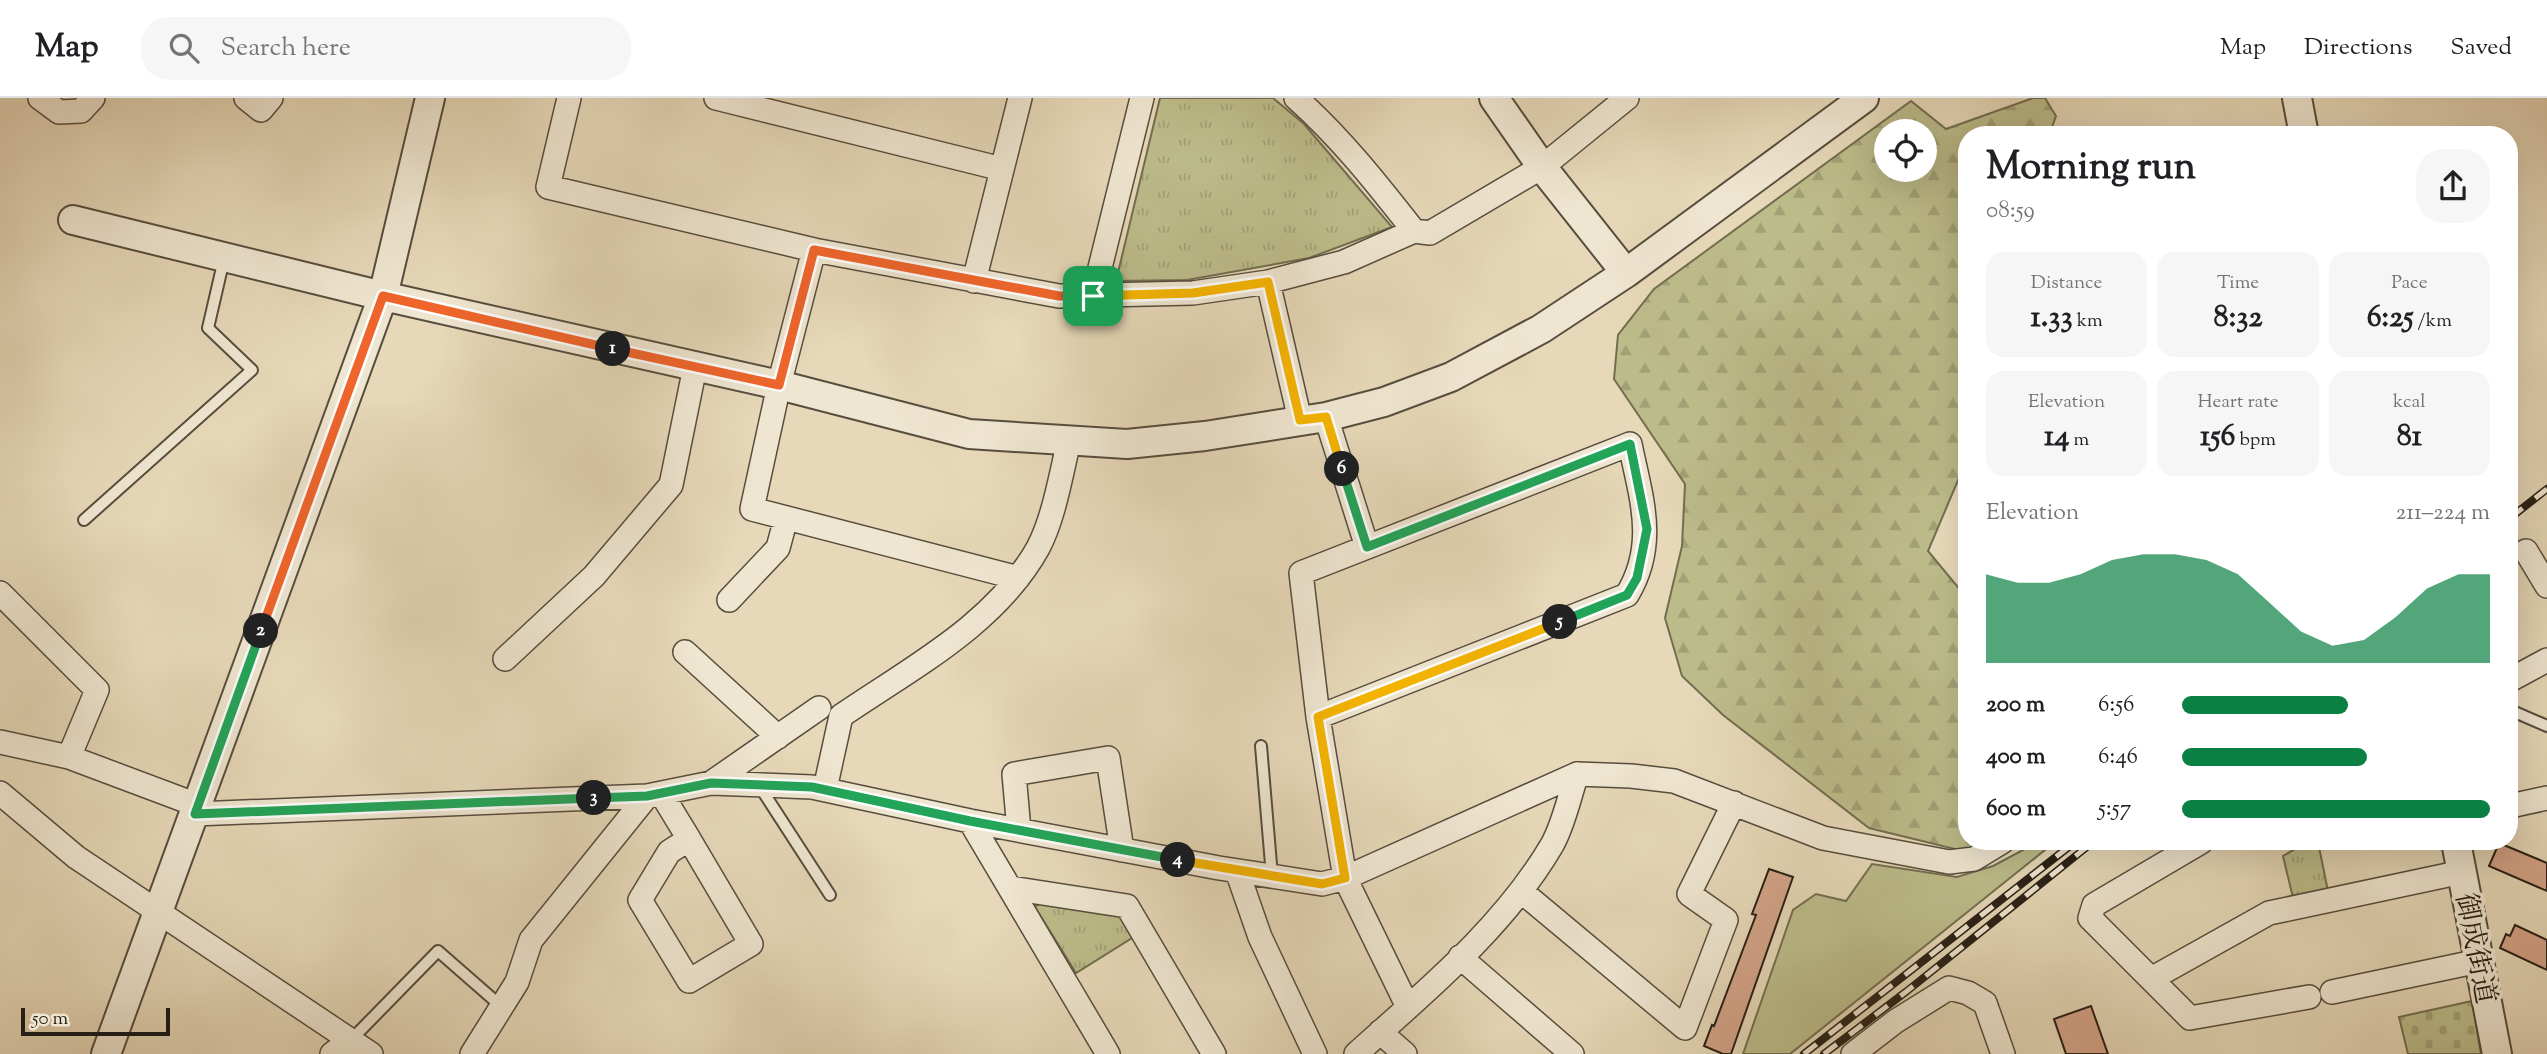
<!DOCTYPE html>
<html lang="en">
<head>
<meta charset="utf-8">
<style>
  body { margin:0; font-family:"Sorts Mill Goudy","Noto Serif JP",serif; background:#f6f6f6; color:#202124; height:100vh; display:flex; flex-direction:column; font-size:26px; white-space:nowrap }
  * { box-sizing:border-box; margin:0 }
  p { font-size:23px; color:#757577 }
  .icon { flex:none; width:38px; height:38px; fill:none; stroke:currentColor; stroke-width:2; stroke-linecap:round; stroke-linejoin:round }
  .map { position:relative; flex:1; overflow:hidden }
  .details { position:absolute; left:1958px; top:28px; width:560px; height:724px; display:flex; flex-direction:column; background:#fff; border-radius:28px; box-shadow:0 7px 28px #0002 }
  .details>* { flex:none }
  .fabs { position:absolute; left:1874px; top:21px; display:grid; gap:14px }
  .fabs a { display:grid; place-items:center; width:63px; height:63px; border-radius:50%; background:#fff; box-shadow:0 7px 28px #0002; font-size:35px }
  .scale { position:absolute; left:21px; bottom:18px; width:149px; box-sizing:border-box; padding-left:7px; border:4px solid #271f15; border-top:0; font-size:19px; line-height:24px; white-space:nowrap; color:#271f15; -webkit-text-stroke:5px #efe6d1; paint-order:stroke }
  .pin { position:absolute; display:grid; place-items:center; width:60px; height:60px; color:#fff; margin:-30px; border-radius:14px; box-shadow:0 4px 10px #0006 }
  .km { position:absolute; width:35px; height:35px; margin:-18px; border-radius:50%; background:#222; color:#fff; font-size:19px; line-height:35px; text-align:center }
  .round { display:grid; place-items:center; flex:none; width:74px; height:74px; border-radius:28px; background:#f6f6f6 }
  .overview { display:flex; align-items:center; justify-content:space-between; height:119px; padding:0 28px }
  h1 { font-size:38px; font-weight:700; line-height:52px }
  .stats { display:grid; grid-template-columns:repeat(3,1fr); gap:10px; height:119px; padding:7px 28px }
  .stats div { display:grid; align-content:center; border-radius:18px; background:#f6f6f6; text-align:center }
  .stats b { font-size:30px; font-weight:700 }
  .stats small { font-size:19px; font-weight:400 }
  .stats p { font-size:19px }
  .chart { height:196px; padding:14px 28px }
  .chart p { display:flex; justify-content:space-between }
  .chart svg { width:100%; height:126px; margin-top:7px; fill:#0b8043; opacity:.7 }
  ul { padding:0 28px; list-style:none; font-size:23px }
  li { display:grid; grid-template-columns:112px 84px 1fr; align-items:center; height:52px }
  li i { height:18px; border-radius:9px; background:#0b8043 }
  header { display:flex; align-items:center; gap:42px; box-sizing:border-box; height:98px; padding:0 35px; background:#fff; border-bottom:2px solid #e0e0e0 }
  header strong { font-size:33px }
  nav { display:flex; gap:38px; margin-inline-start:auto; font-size:24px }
  .search { width:490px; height:63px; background:#f6f6f6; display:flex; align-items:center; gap:18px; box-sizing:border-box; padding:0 24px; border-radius:28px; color:#757577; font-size:26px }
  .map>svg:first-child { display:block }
  .grass { fill:#bcbc8a; stroke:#726e50; stroke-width:2 }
  .forest { fill:url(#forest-firs); stroke:#726e50; stroke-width:2; fill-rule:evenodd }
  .cemetery { fill:url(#cemetery-stones); stroke:#726e50; stroke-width:2 }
  .park { fill:url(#park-tufts); stroke:#726e50; stroke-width:2 }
  .building { fill:#d4a388; stroke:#271f15; stroke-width:2 }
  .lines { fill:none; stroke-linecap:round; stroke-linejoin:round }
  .service-casing { stroke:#574d3e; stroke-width:14 }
  .minor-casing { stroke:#574d3e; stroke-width:26 }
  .tertiary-casing { stroke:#574d3e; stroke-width:32 }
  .service { stroke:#efe6d1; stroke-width:10 }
  .minor { stroke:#efe6d1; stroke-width:23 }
  .tertiary { stroke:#efe6d1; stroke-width:28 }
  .rail-casing { stroke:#271f15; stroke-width:8 }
  .rail { stroke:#efe6d1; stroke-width:5; stroke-dasharray:16; stroke-linecap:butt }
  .split-1-casing { stroke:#fff; stroke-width:14 }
  .split-2-casing { stroke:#fff; stroke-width:14 }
  .split-3-casing { stroke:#fff; stroke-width:14 }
  .split-4-casing { stroke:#fff; stroke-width:14 }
  .split-5-casing { stroke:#fff; stroke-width:14 }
  .split-6-casing { stroke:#fff; stroke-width:14 }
  .split-7-casing { stroke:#fff; stroke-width:14 }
  .split-1 { stroke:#f0652b; stroke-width:9 }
  .split-2 { stroke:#f0652b; stroke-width:9 }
  .split-3 { stroke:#22a559; stroke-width:9 }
  .split-4 { stroke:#22a559; stroke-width:9 }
  .split-5 { stroke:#f5b400; stroke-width:9 }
  .split-6 { stroke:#22a559; stroke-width:9 }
  .split-7 { stroke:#f5b400; stroke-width:9 }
  .labels { text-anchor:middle; stroke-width:7; stroke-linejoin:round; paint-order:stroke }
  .street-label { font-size:28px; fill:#271f15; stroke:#efe6d1 }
</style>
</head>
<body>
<header>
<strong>Map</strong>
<div class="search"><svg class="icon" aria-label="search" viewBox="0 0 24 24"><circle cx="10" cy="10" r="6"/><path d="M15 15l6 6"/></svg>Search here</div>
<nav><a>Map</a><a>Directions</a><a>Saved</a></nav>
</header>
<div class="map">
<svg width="2547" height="956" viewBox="0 0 2547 956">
  <defs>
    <pattern id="forest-firs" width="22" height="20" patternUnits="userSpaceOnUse" patternTransform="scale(1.75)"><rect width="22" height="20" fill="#bcbc8a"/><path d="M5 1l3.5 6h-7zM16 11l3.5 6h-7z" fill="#a2a176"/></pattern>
    <pattern id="cemetery-stones" width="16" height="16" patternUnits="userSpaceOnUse" patternTransform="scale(1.75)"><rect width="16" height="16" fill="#bcbc8a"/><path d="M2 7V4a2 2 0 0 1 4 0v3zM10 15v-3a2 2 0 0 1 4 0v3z" fill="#a2a176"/></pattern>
    <pattern id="park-tufts" width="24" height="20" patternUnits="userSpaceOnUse" patternTransform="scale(1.75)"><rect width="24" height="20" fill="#bcbc8a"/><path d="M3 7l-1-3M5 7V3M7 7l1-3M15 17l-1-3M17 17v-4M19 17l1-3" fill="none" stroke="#a2a176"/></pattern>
  </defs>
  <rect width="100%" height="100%" fill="#e6d8b8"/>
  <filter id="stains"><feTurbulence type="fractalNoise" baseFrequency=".00286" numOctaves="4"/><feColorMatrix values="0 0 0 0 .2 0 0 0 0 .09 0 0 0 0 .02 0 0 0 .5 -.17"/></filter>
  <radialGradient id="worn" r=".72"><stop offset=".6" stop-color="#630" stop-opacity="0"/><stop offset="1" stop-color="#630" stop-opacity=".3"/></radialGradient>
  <path class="grass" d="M2038 744H2055L1790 956H1743L1793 812 1816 796 1846 803 1872 766 1957 779 1993 768Z"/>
  <path class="forest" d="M2033 0H2045L2056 18 2049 37H1967V361L1928 453 1967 500V744H1991L1971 755 1869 730 1723 617 1682 578 1665 520 1682 448 1685 386 1614 281 1618 237 1654 191 1911 3 1946 31ZM1886 33H1925V72H1886Z"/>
  <path class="cemetery" d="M2472 903 2481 956H2408L2399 919Z"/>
  <path class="park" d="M1160 0H1273L1304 26 1392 129 1309 160 1187 182 1116 183Z
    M2307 744H2318L2329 798 2294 804 2283 758Z
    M1048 799 1119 812 1140 835 1076 875 1035 809Z"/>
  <path class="building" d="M2499 745 2547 765V793L2489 768Z
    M1769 771 1793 779 1731 956H1723L1704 948 1712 927 1714 928 1756 817 1752 816Z
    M2515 827 2547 842V872L2500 850 2506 836 2510 838Z
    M2091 908 2108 956H2066L2054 921Z"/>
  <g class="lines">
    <defs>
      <path id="service" d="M84 422 252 272 208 230 224 161
        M2510 612 2547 628
        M1261 648 1272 778
        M760 689 830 797
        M351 942 438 853 502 909"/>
      <path id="minor" d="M40 0 59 14 81 13 93 0
        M246 0 261 12 271 0
        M569 0 548 89 814 152 1059 198 1193 195 1268 184 1344 164 1414 133 1430 135 1542 69 1627 0
        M716 0 1002 71
        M1296 0C1341 40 1377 86 1414 133
        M814 152 779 287 752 411 1018 480
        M974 183 1020 0
        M1268 184 1300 322
        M1093 198 1142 0
        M1326 319 1367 449
        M2526 453 2547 488
        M0 495 97 592 69 659 197 707
        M729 502 778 450 786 420
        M685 554 778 639
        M505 561 594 478 671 387 695 269
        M2510 582 2547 562
        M1318 619 1627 497C1658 446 1641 400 1630 346L1301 475 1318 619 1345 780 1408 909
        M0 644 69 659
        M711 685 819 610
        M825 691 841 618C911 570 995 527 1038 450 1054 420 1061 376 1069 343
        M0 695 76 759 371 956
        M661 695 689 741 669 754 640 802 689 883 751 846 689 741
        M2510 708 2547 700
        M195 716 647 698 711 685 812 689 970 723 1219 770 1322 786 1345 780 1577 676 1631 678 1674 683 1823 740 1949 764 1974 761 2002 744
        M970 723 1108 956
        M1019 732 1014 676 1108 660 1122 752
        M2201 744 2094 807 2090 820 2190 920 2309 899
        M1237 773 1260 839 1315 956
        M1010 790 1127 808 1214 956
        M1521 793 1685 930 1726 822 1689 796 1734 705
        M1460 859 1572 956
        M2151 881 2269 815 2462 774
        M2332 894 2479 863
        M1380 934 1405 956
        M332 956 351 942
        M472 956 517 884 531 842 647 698
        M1356 956C1426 893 1504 829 1552 747 1564 726 1569 699 1577 676
        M1853 956 1896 923 1949 890 1968 895 1985 905 2003 956"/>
      <path id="tertiary" d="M1494 0 1542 69 1626 175
        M2297 0 2304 37
        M73 122 383 198 779 287 969 336 1127 346 1205 338 1326 319 1384 304 1451 279 1541 231 1626 175 1864 0
        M2456 744 2497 956
        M106 956 383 198 430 0"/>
    </defs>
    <use href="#service" class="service-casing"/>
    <use href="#minor" class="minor-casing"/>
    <use href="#tertiary" class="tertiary-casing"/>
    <use href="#service" class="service"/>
    <use href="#minor" class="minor"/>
    <use href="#tertiary" class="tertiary"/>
    <defs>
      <path id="rail" d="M2510 420 2547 391
        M1804 956 2075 744
        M1824 956 1907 893 2093 744"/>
    </defs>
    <use href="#rail" class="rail-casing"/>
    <use href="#rail" class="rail"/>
  </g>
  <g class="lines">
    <defs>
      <path id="split-1" d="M613 251 779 287 814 152 1059 198H1093"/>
      <path id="split-2" d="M261 533 383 198 613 251"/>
      <path id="split-3" d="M261 533 195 716 594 700"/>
      <path id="split-4" d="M594 700 647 698 711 685 812 689 970 723 1178 762"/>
      <path id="split-5" d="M1178 762 1322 786 1345 780 1318 619 1560 524"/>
      <path id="split-6" d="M1342 371 1367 449 1630 346 1647 431 1637 480 1627 497 1560 524"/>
      <path id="split-7" d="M1093 198 1193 195 1268 184 1300 322 1326 319 1342 371"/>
    </defs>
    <use href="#split-1" class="split-1-casing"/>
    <use href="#split-2" class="split-2-casing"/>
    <use href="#split-3" class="split-3-casing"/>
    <use href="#split-4" class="split-4-casing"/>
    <use href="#split-5" class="split-5-casing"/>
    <use href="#split-6" class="split-6-casing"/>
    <use href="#split-7" class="split-7-casing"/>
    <use href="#split-1" class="split-1"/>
    <use href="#split-2" class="split-2"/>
    <use href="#split-3" class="split-3"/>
    <use href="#split-4" class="split-4"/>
    <use href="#split-5" class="split-5"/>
    <use href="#split-6" class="split-6"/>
    <use href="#split-7" class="split-7"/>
  </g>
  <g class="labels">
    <g class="street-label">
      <text transform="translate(2477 850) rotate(79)" y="10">御成街道</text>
    </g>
  </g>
  <rect width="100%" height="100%" filter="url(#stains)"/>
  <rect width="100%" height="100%" fill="url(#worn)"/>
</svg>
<div class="fabs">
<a><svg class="icon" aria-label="locate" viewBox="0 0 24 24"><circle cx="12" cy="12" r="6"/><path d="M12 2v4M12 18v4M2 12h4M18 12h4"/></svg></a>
</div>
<div class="scale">50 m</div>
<div class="pin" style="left:1093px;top:198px;background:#1e9e55"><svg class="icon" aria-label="arrive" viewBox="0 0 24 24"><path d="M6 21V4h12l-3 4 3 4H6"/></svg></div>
<b class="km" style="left:613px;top:251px">1</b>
<b class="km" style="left:261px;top:533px">2</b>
<b class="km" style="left:594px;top:700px">3</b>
<b class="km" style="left:1178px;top:762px">4</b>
<b class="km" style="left:1560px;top:524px">5</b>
<b class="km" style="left:1342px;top:371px">6</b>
<section class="details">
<div class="overview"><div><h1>Morning run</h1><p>08:59</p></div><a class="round"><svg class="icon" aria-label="share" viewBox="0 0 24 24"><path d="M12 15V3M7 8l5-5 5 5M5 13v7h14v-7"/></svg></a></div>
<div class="stats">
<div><p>Distance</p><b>1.33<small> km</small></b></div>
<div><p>Time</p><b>8:32</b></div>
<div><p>Pace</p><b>6:25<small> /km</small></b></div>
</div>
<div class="stats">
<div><p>Elevation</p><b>14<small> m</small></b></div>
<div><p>Heart rate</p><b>156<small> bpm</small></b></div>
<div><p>kcal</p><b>81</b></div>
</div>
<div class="chart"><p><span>Elevation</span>211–224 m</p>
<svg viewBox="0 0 160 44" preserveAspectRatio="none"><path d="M0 44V13L10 16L20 16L30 13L40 8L50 6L60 6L70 8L80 13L90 23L100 33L110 38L120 36L130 28L140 18L150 13L160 13V44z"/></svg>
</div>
<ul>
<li><b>200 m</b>6:56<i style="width:54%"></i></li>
<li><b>400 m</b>6:46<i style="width:60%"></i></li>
<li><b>600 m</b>5:57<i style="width:100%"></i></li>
</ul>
</section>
</div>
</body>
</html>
